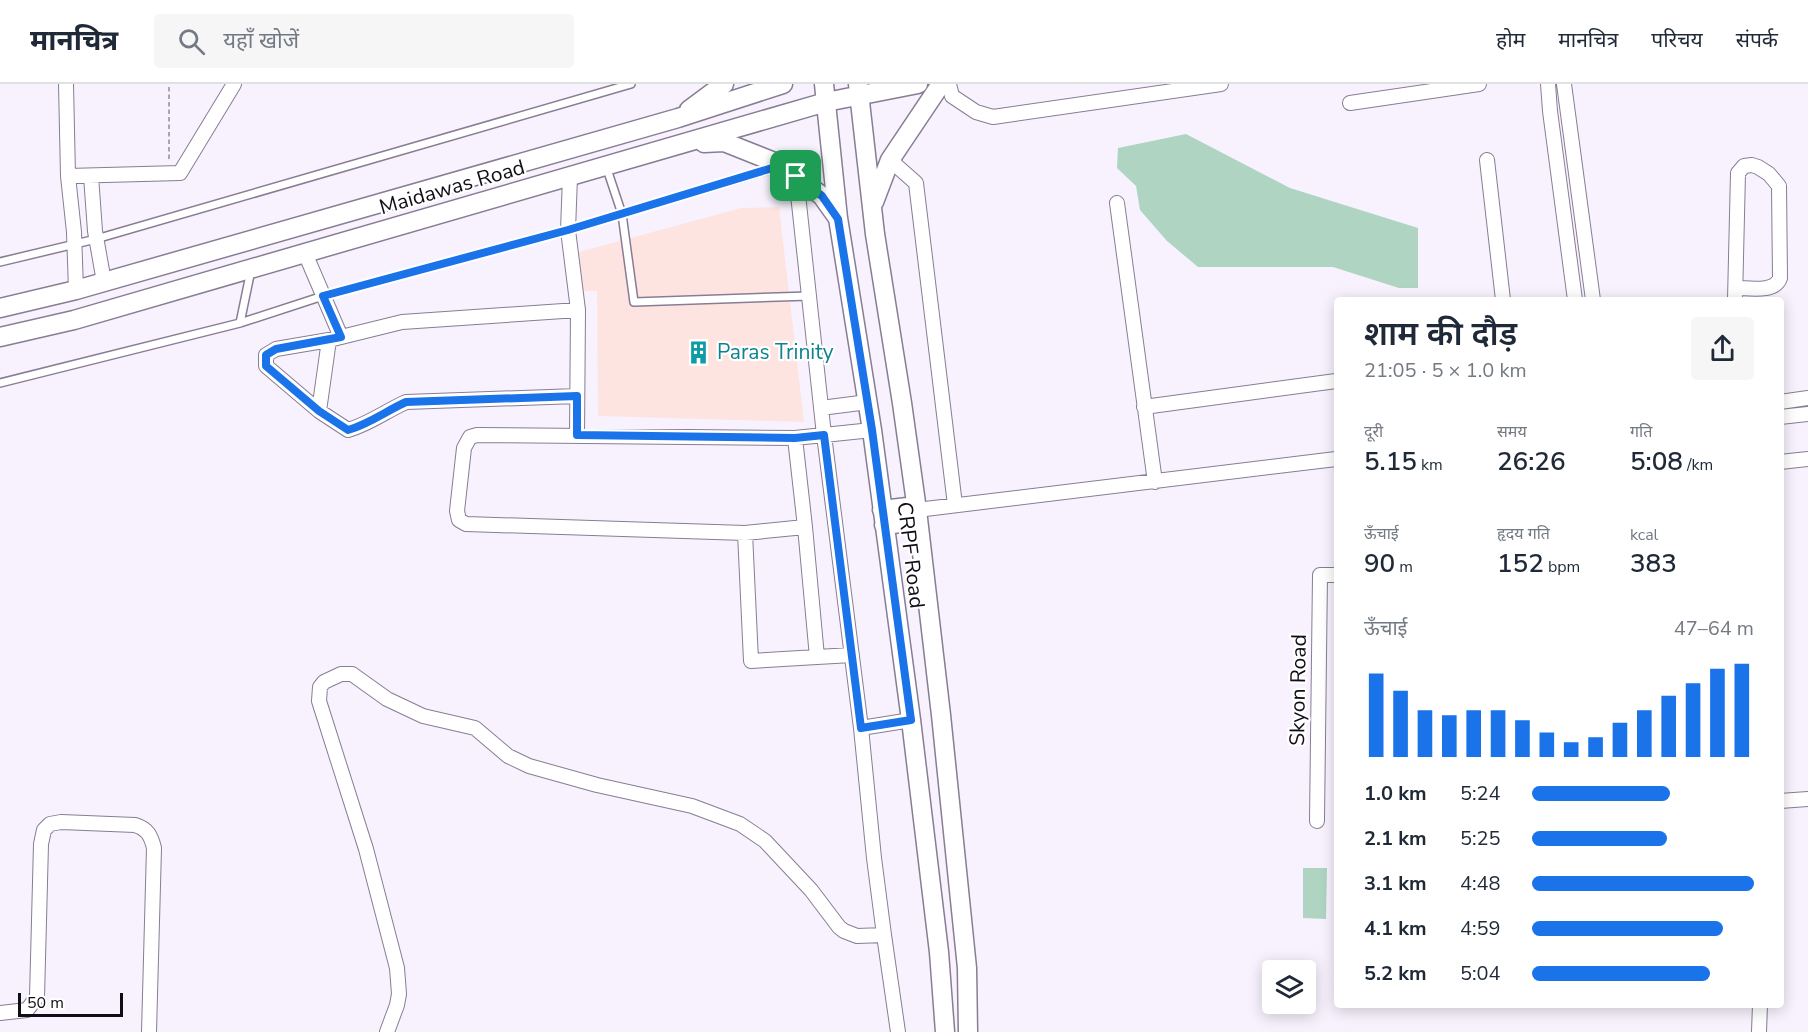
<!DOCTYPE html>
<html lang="hi">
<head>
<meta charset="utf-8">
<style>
  body { margin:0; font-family:"Nunito Sans","Noto Sans Devanagari",sans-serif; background:#f6f6f7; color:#1f2937; height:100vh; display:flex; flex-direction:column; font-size:22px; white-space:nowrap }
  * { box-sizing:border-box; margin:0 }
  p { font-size:20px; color:#747a83 }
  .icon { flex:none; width:33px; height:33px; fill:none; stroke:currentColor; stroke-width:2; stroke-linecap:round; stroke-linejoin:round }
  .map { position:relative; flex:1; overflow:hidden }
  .side { position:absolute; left:1334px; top:213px; width:450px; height:711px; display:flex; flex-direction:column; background:#fff; border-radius:6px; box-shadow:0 3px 15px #0003 }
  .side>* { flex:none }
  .tools { position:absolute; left:1262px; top:876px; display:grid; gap:12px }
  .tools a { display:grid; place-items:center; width:54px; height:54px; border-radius:6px; background:#fff; box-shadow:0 3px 15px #0003; font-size:30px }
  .scale { position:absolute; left:18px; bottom:15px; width:105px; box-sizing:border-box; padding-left:6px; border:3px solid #110d15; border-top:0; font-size:16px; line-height:21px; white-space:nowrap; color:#110d15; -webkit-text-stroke:4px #fff; paint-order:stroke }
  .pin { position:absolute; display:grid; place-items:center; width:51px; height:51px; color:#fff; margin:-26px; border-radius:12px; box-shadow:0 3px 9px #0006 }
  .round { display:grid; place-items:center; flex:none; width:63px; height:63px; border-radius:6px; background:#f6f6f7 }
  .headline { display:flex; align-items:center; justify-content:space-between; height:102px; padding:0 30px }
  h1 { font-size:33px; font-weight:600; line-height:45px }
  .metrics { display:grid; grid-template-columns:repeat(3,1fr); gap:9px; height:102px; padding:6px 30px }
  .metrics div { display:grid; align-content:center }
  .metrics b { font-size:26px; font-weight:600 }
  .metrics small { font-size:16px; font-weight:400 }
  .metrics p { font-size:16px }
  .chart { height:168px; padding:12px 30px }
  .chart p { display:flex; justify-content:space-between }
  .chart svg { width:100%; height:108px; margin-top:6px; stroke:#1a73e8; stroke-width:6 }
  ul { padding:0 30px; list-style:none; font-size:20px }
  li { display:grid; grid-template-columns:96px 72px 1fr; align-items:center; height:45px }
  li i { height:15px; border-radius:8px; background:#1a73e8 }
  header { display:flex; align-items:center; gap:36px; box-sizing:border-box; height:84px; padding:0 30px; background:#fff; border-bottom:2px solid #e0e1e3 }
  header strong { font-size:28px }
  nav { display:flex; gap:33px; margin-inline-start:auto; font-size:21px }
  .search { width:420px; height:54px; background:#f6f6f7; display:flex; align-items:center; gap:15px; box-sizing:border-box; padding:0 21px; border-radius:6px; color:#747a83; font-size:22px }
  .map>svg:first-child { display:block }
  .commercial { fill:#fee4e1 }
  .green { fill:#afd4c2 }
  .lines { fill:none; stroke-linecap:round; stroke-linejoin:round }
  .lane-casing { stroke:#887d94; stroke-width:10 }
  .street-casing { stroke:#887d94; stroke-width:16 }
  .secondary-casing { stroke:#887d94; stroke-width:21 }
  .path { stroke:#aaa6b0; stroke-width:2; stroke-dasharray:4.5 3; stroke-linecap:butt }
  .lane { stroke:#fff; stroke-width:7 }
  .street { stroke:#fff; stroke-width:14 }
  .secondary { stroke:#fff; stroke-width:18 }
  .route-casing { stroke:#fff; stroke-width:12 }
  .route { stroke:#1a73e8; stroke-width:8 }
  .labels { text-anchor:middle; stroke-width:4.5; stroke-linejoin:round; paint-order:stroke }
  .street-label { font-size:21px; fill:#110d15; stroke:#fff }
  .culture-label { font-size:21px; fill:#0d838f; stroke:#fff; text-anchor:start }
</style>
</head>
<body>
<header>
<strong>मानचित्र</strong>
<div class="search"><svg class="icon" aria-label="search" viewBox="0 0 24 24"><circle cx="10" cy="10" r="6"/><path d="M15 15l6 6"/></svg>यहाँ खोजें</div>
<nav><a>होम</a><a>मानचित्र</a><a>परिचय</a><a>संपर्क</a></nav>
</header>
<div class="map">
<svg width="1808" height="948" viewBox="0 0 1808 948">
  <rect width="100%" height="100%" fill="#f7f2fd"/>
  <path class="commercial" d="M779 123 804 338 598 332 597 207H582L579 168 741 124Z"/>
  <path class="green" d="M1186 50 1290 104 1418 144V204H1399L1333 183H1198L1167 157 1140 126 1136 102 1117 84 1118 64Z
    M1303 784H1327L1326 835 1303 834Z"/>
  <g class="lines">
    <defs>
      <path id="lane" d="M606 82 622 130 634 218 809 212
        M0 178 96 155 631 0
        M240 239 251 186
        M0 299 240 239 323 212 568 146 778 83"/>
      <path id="street" d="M66 0 68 92 74 148 76 206
        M949 0 952 12 976 28 993 33 1221 0
        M1548 0 1550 27 1575 216
        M1564 0 1593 216
        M1350 19 1479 0
        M890 76 916 99 955 421
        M1487 76 1503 216
        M68 92 180 89 234 0
        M91 92 95 147 104 198
        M796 92 824 351 861 644
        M570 93 568 146 578 226 577 351
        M1117 119 1155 398
        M305 169 341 253
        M1735 216 1738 89 1744 82 1752 81 1758 83 1769 90 1779 102 1780 194C1775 209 1749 204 1736 204
        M329 256 276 265 266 271V282L319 327 348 346C369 340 386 327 406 318L577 312
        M1780 318 1808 314
        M1144 323 1336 297
        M821 324 868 318
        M319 327 329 256 402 238 578 226
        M1780 333 1808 330
        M795 354 805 443 745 449 466 440 459 436 457 427 464 364 470 353 477 351 795 354 872 346
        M1780 378 1808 375
        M917 426 1336 375
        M745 449 751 577 817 573 805 443
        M817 573 852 571
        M1780 717 1808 715
        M1317 737 1320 491H1336
        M884 851 898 948
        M0 929 27 926 37 913 41 760 44 746 50 740 61 738 135 741C148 745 151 752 154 764L149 948
        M387 948 397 921 399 910 397 884 366 765 319 617 320 603 324 598 341 590H352L387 615 423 632 475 644 508 672 529 682 597 701 692 722 740 740 765 757 811 806 839 843 844 847 857 852 884 851 874 774 861 644 911 636
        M1759 948 1760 921"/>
      <path id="secondary" d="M824 0 838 134 872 346 911 636 939 868 945 948
        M858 0 875 150 902 319 917 426 941 631 967 884 968 948
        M689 26 724 0
        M704 59 724 58 782 81 822 112 837 133
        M874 118 890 76 941 0
        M0 224 76 206 678 34 783 0
        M0 253 74 236 826 18 918 0
        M882 426 916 422
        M884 441 918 437"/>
    </defs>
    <use href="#lane" class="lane-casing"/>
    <use href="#street" class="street-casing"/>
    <use href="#secondary" class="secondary-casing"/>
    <path class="path" d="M169 75V0"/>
    <use href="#lane" class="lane"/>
    <use href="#street" class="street"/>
    <use href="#secondary" class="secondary"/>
  </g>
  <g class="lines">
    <defs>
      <path id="route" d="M782 81 822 112 838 135 872 346 911 636 861 644 824 351 795 354 577 351V312L406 318C386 327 369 340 348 346L319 327 266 282V271L276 265 341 253 323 212 568 146Z"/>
    </defs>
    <use href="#route" class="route-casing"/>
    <use href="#route" class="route"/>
  </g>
  <defs>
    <symbol id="building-bare" viewBox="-9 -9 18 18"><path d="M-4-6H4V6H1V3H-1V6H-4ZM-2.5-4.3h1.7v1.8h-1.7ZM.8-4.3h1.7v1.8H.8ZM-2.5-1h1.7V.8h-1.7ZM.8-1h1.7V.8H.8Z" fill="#0f9aa8" stroke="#fff" stroke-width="2.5" paint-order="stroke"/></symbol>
  </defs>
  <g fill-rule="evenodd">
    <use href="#building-bare" x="682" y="252" width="33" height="33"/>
  </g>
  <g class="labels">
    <g class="street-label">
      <text transform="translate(452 103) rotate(-16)" y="7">Maidawas Road</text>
      <text transform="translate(911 471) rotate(83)" y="7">CRPF Road</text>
      <text transform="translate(1298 606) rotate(-89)" y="7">Skyon Road</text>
    </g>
    <g class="culture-label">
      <text x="717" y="275">Paras Trinity</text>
    </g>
  </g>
</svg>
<div class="tools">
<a><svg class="icon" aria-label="layers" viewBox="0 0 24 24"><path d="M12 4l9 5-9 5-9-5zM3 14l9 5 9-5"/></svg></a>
</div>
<div class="scale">50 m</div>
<div class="pin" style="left:796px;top:92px;background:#1e9e55"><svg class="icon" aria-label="arrive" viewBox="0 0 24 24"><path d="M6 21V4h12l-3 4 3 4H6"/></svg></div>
<section class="side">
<div class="headline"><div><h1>शाम की दौड़</h1><p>21:05 · 5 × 1.0 km</p></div><a class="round"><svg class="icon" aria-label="share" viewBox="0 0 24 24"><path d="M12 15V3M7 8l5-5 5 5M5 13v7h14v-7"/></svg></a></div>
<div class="metrics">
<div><p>दूरी</p><b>5.15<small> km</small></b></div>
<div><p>समय</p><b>26:26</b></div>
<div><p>गति</p><b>5:08<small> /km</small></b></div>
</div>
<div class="metrics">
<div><p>ऊँचाई</p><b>90<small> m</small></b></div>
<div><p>हृदय गति</p><b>152<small> bpm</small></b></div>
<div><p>kcal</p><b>383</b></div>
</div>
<div class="chart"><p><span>ऊँचाई</span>47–64 m</p>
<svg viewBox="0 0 160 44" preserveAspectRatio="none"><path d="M5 44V10M15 44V17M25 44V25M35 44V27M45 44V25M55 44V25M65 44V29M75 44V34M85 44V38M95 44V36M105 44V30M115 44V25M125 44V19M135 44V14M145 44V8M155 44V6"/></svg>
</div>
<ul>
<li><b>1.0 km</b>5:24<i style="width:62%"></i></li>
<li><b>2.1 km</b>5:25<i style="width:61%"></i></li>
<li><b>3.1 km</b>4:48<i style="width:100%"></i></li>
<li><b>4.1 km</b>4:59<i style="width:86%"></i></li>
<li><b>5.2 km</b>5:04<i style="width:80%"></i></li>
</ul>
</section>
</div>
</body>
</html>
